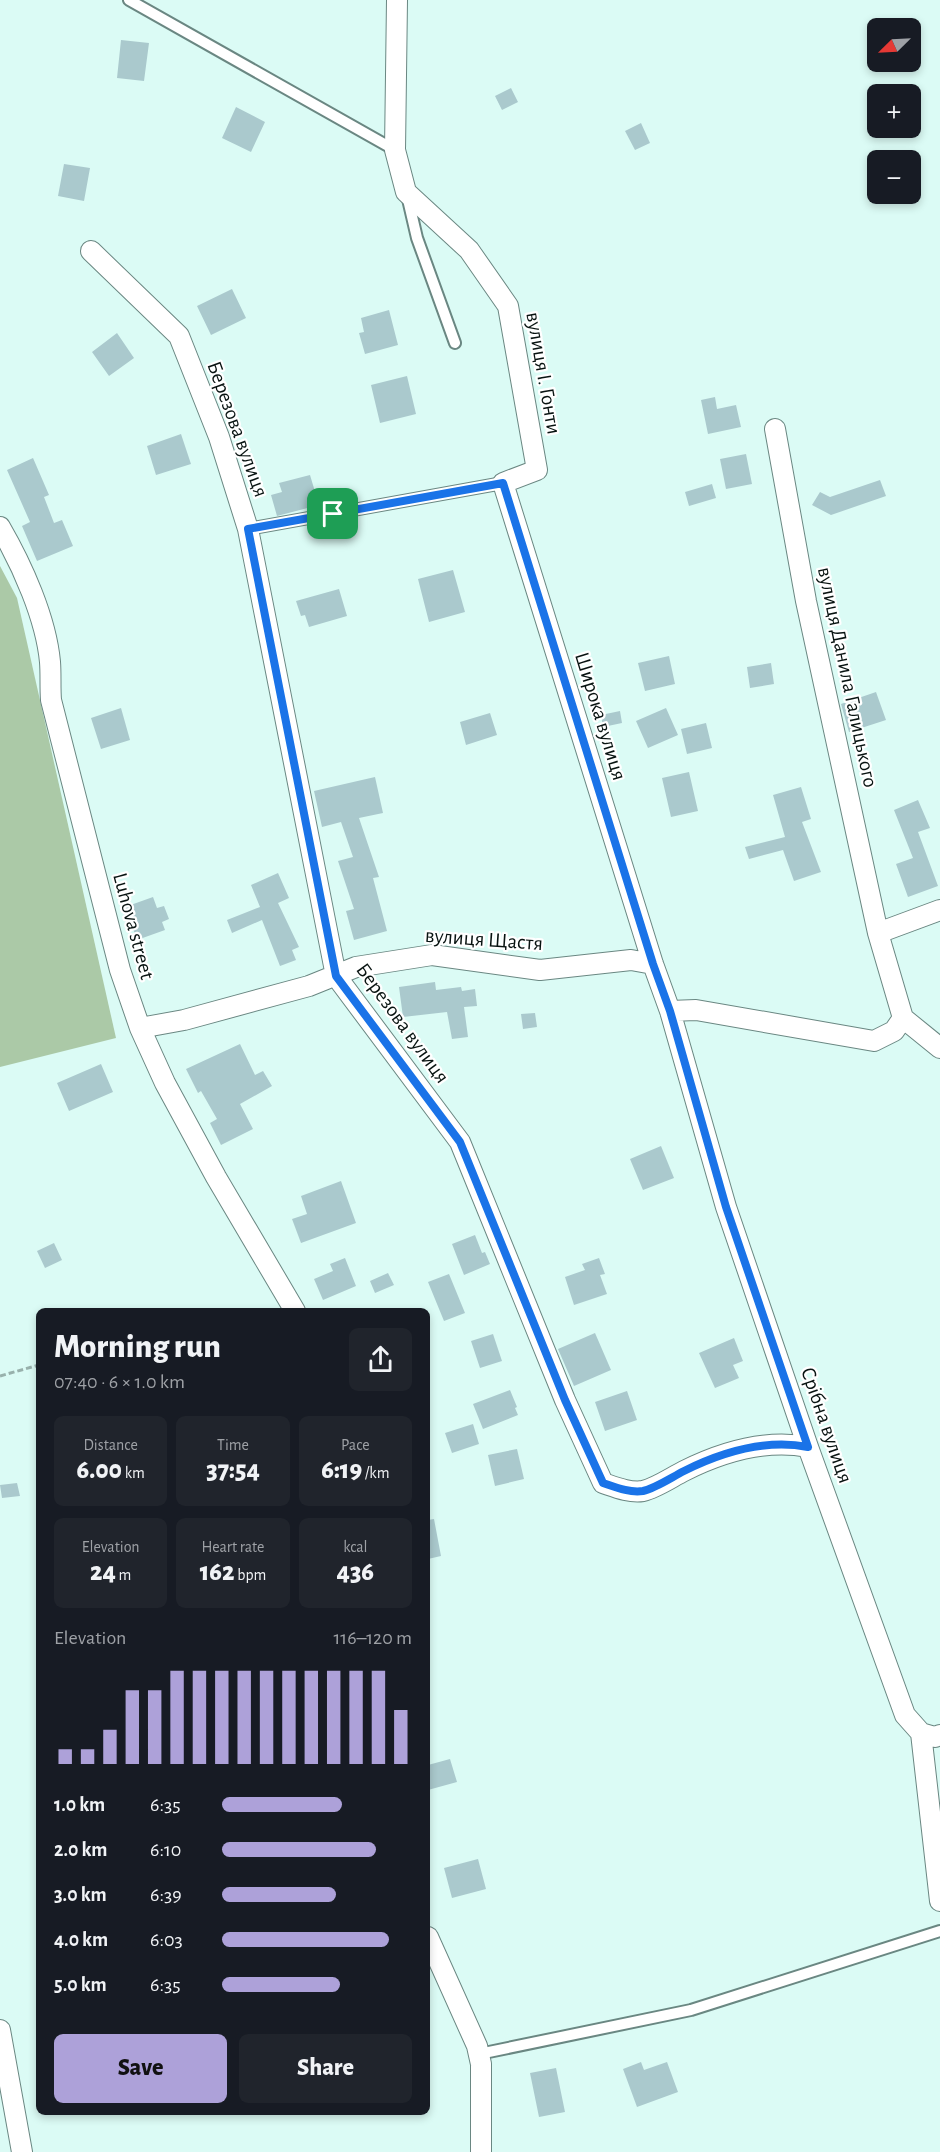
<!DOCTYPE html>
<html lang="en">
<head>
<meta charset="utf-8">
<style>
  body { margin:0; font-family:"Alegreya Sans",sans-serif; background:#20242c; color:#f1f3f6; height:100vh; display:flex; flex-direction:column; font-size:22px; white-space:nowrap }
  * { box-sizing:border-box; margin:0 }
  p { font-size:20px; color:#9ea1a6 }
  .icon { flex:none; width:33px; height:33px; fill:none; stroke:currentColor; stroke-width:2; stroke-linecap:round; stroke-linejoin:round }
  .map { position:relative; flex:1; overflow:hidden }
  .details { position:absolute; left:36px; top:1308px; width:394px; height:807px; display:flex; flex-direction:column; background:#171b24; border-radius:9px; box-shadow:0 3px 9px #0003 }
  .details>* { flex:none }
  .needle { width:39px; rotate:246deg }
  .fabs { position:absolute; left:867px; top:18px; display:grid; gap:12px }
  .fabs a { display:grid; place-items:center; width:54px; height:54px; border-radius:9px; background:#171b24; box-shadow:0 3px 9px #0003; font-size:30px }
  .pin { position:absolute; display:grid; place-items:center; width:51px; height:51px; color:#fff; margin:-26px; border-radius:12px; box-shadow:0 3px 9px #0006 }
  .round { display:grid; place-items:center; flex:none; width:63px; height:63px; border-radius:9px; background:#20242c }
  .head { display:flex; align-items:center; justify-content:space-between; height:102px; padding:0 18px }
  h1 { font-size:33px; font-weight:800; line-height:45px }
  .figures { display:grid; grid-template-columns:repeat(3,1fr); gap:9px; height:102px; padding:6px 18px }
  .figures div { display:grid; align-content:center; border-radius:9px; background:#20242c; text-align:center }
  .figures b { font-size:26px; font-weight:800 }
  .figures small { font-size:16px; font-weight:400 }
  .figures p { font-size:16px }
  .chart { height:168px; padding:12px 18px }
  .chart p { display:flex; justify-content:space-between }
  .chart svg { width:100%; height:108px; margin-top:6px; stroke:#ada1d9; stroke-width:6 }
  .button { display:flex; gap:12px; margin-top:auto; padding:12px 18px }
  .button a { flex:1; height:69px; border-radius:9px; background:#ada1d9; color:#111; font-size:24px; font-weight:800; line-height:69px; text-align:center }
  .button a+a { background:#20242c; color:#f1f3f6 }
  ul { padding:0 18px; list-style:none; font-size:20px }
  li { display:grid; grid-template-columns:96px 72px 1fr; align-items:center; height:45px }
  li i { height:15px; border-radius:8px; background:#ada1d9 }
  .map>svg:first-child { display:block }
  .forest { fill:#abc9a7 }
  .building { fill:#aac9cd }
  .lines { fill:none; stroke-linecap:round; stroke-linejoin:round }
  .service-casing { stroke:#6a8782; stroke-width:14 }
  .minor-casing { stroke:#6a8782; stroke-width:22 }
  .path { stroke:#98b1ac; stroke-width:3; stroke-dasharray:6 3; stroke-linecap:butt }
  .service { stroke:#fff; stroke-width:10 }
  .minor { stroke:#fff; stroke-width:20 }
  .route-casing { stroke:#fff; stroke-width:12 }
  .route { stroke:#1a73e8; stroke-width:8 }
  .labels { text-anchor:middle; stroke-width:4.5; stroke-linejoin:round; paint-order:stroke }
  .street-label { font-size:21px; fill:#081311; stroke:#fff }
</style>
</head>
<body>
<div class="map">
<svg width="940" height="2152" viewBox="0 0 940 2152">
  <rect width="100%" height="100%" fill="#dbfbf5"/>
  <path class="forest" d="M0 566 17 598 116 1038 0 1067Z"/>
  <path class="building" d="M121 40 149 43 144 81 117 78Z
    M511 88 518 102 502 110 495 96Z
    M236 107 265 122 251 152 222 138Z
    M641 123 650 143 635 150 625 131Z
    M64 164 90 168 84 201 58 196Z
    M232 289 246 318 211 335 197 306Z
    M389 310 398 345 365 354 359 333 364 332 361 318Z
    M117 333 134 358 109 376 92 352Z
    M407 376 416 414 380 423 371 385Z
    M715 397 717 409 736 405 741 427 708 434 701 400Z
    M181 434 191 464 156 475 147 446Z
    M746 454 752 484 726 489 720 459Z
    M33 458 49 495 44 497 54 523 62 520 73 546 37 561 22 526 30 522 7 470Z
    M310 475 319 505 277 516 271 495 282 492 279 483Z
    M880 480 886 496 831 515 812 505 820 492 830 497Z
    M712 484 716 498 689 506 685 492Z
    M453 570 465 612 429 622 418 579Z
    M339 589 347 616 309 627 305 615 301 616 296 601Z
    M669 656 675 684 645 691 638 663Z
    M771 663 774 684 750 688 747 667Z
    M876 692 886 720 849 732 841 704Z
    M121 708 130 740 101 749 91 718Z
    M666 708 678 735 648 748 636 721Z
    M620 711 622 723 603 727 601 715Z
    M490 713 497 735 466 745 460 722Z
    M706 723 712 748 687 754 681 729Z
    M689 772 698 811 671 817 662 778Z
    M375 777 383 813 359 818 379 877 373 878 387 931 354 940 346 911 354 909 338 861 353 857 341 822 322 827 314 791Z
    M801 787 811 819 802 822 821 872 794 881 783 850 749 859 745 847 785 837 773 795Z
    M918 800 930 828 918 832 938 886 908 897 896 864 913 858 894 810Z
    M278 873 289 898 278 903 299 947 292 950 296 960 280 966 262 920 232 933 227 920 260 907 251 885Z
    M153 897 157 908 164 906 169 919 162 922 165 930 137 940 125 907Z
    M435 982 436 990 461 987 462 991 475 989 477 1006 464 1007 468 1037 452 1039 447 1012 403 1017 399 987Z
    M535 1013 537 1027 523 1029 521 1014Z
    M240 1044 255 1075 263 1071 272 1086 240 1104 253 1129 221 1145 210 1123 217 1119 201 1091 198 1093 186 1069Z
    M101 1064 113 1092 69 1111 57 1083Z
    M661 1146 674 1178 643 1190 630 1159Z
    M341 1181 356 1223 301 1243 292 1219 307 1214 301 1196Z
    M475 1235 482 1253 485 1252 490 1264 464 1275 452 1244Z
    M54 1243 62 1260 45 1268 37 1251Z
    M345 1258 356 1286 323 1300 314 1279 333 1271 330 1264Z
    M599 1258 605 1274 600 1275 607 1294 574 1305 565 1277 585 1270 582 1264Z
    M388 1273 394 1285 375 1293 370 1281Z
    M449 1274 465 1313 444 1321 428 1282Z
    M595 1333 611 1370 574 1386 558 1349Z
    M493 1334 502 1361 480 1368 471 1341Z
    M734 1338 743 1361 733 1365 739 1378 715 1388 699 1353Z
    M510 1390 517 1407 515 1408 518 1415 483 1429 473 1404Z
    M627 1391 637 1420 605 1431 595 1402Z
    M473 1424 479 1444 452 1453 445 1433Z
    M517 1449 524 1479 495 1486 488 1455Z
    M17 1483 20 1496 2 1498 0 1485Z
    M434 1519 441 1556 428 1559V1520Z
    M450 1759 457 1782 428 1790V1765Z
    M478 1859 486 1889 452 1898 444 1868Z
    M641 2062 644 2070 667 2062 678 2092 637 2107 623 2069Z
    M556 2068 565 2112 539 2117 530 2073Z"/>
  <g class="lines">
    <defs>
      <path id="service" d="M129 0 395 150
        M407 195 417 238 455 343
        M248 529 503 483
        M479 2054 691 2010 940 1931"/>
      <path id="minor" d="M397 0 395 150 406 192 469 250 508 306 537 470 503 483 653 964 670 1011 726 1207 808 1447 905 1715 921 1733 940 1901
        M91 251 179 336 219 437 248 529 336 976 460 1142 565 1400 603 1483C615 1487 629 1493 643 1491 656 1488 672 1477 684 1471 722 1452 766 1439 808 1447
        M775 429 806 601 878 933 903 1018 940 1048
        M0 527C22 565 46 618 50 662 51 674 50 687 51 700L120 970 140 1028 165 1083 216 1177 295 1311
        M878 933 940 910
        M670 1011 696 1010 874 1041 894 1031 903 1018
        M140 1028 184 1020 309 986 356 967 432 955 540 970 631 960 653 964
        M921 1733 935 1737 940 1735
        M428 1937 477 2046 481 2064V2152
        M0 2030 22 2152"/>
    </defs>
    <use href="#service" class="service-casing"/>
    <use href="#minor" class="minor-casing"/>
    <path class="path" d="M0 1376 39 1365"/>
    <use href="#service" class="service"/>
    <use href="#minor" class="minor"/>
  </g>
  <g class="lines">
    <defs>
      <path id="route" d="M503 483 653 964 670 1011 726 1207 808 1447C766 1439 722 1452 684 1471 672 1477 656 1488 643 1491 629 1493 615 1487 603 1483L565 1400 460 1142 336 976 248 529Z"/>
    </defs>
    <use href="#route" class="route-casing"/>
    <use href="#route" class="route"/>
  </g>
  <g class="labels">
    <g class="street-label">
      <text transform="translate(544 373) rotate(80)" y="7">вулиця І. Гонти</text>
      <text transform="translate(238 429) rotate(70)" y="7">Березова вулиця</text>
      <text transform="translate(848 677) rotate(78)" y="7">вулиця Данила Галицького</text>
      <text transform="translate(601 716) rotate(73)" y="7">Широка вулиця</text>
      <text transform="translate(134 926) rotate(75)" y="7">Luhova street</text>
      <text transform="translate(484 939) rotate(4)" y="7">вулиця Щастя</text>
      <text transform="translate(403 1023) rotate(54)" y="7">Березова вулиця</text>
      <text transform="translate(827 1425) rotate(71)" y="7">Срібна вулиця</text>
    </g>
  </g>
</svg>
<div class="fabs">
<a><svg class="needle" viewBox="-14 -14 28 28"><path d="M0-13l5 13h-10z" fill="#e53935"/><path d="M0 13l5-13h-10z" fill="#9ea1a6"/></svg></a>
<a>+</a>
<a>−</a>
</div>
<div class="pin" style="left:333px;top:514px;background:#1e9e55"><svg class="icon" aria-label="arrive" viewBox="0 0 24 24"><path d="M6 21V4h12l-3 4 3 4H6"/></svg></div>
<section class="details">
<div class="head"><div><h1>Morning run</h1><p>07:40 · 6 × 1.0 km</p></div><a class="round"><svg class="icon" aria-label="share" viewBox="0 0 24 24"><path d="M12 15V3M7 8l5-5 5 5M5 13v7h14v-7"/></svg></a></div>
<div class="figures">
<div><p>Distance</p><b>6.00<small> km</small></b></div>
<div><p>Time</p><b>37:54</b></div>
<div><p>Pace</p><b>6:19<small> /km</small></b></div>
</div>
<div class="figures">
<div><p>Elevation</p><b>24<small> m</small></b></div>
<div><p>Heart rate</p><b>162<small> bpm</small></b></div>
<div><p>kcal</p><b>436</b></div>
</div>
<div class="chart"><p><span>Elevation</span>116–120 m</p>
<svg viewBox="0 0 160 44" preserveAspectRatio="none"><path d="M5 44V38M15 44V38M25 44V30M35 44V14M45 44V14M55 44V6M65 44V6M75 44V6M85 44V6M95 44V6M105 44V6M115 44V6M125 44V6M135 44V6M145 44V6M155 44V22"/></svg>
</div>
<ul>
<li><b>1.0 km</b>6:35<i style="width:63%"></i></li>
<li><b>2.0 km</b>6:10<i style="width:81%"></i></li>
<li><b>3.0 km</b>6:39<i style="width:60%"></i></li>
<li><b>4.0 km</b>6:03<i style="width:88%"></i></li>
<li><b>5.0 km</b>6:35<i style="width:62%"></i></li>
</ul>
<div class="button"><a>Save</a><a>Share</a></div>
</section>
</div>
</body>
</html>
